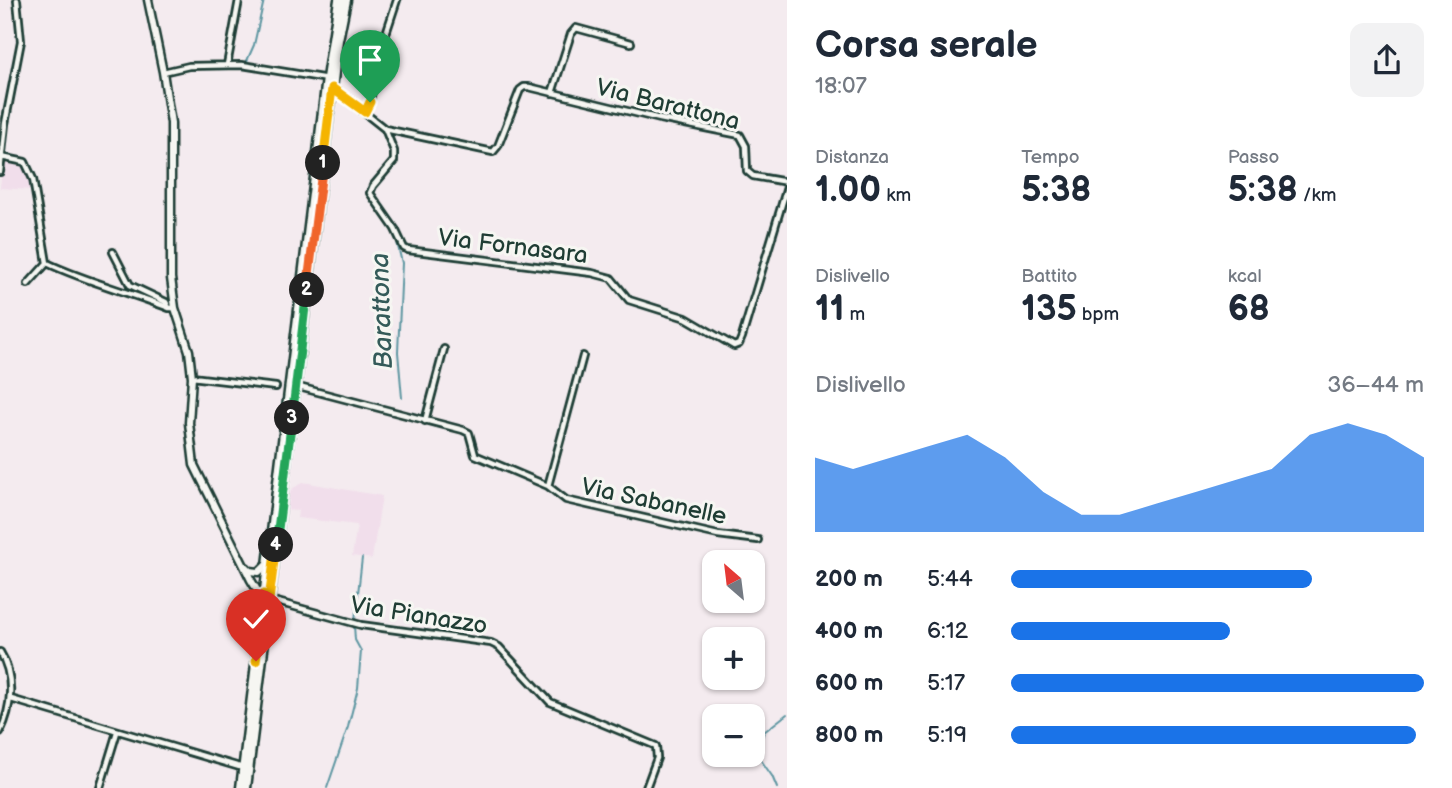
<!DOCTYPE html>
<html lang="it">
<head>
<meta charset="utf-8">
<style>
  body { margin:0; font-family:"Balsamiq Sans",sans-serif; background:#f2f2f3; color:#1f2937; height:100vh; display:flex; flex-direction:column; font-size:26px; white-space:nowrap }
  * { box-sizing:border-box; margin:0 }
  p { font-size:23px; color:#747a83 }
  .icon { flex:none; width:38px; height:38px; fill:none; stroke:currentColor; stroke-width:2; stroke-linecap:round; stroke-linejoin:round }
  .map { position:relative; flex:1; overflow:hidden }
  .drawer { display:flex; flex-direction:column; background:#fff; width:665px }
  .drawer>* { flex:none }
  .needle { width:46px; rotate:332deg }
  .controls { position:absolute; left:702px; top:550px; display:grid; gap:14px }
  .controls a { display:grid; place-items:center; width:63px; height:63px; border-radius:14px; background:#fff; box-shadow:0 2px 5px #0004; font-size:35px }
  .pin { position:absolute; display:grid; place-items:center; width:60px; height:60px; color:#fff; margin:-72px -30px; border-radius:50% 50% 50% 0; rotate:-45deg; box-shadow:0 0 7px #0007 }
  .pin .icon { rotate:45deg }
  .km { position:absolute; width:35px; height:35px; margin:-18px; border-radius:50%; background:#222; color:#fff; font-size:19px; line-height:35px; text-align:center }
  .round { display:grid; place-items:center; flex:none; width:74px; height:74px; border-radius:14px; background:#f2f2f3 }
  .headline { display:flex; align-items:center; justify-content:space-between; height:119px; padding:0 28px }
  h1 { font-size:38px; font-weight:700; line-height:52px }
  .metrics { display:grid; grid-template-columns:repeat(3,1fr); gap:10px; height:119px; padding:7px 28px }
  .metrics div { display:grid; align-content:center }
  .metrics b { font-size:35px; font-weight:700 }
  .metrics small { font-size:19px; font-weight:400 }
  .metrics p { font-size:19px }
  .chart { height:196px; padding:14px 28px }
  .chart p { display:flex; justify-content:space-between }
  .chart svg { width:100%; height:126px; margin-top:7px; fill:#1a73e8; opacity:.7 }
  ul { padding:0 28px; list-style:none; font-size:23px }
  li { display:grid; grid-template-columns:112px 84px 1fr; align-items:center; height:52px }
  li i { height:18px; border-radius:9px; background:#1a73e8 }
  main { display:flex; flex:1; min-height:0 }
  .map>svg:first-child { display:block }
  .built { fill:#f1deeb }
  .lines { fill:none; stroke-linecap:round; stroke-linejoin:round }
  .stream { stroke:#5f97a2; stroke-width:2 }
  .minor-casing { stroke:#1f3d34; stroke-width:10 }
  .tertiary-casing { stroke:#1f3d34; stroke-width:11 }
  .primary-casing { stroke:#1f3d34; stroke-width:13 }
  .minor { stroke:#f6f6f2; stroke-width:4.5 }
  .tertiary { stroke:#f6f6f2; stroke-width:6 }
  .primary { stroke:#f6f6f2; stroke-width:8 }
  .split-1-casing { stroke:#fff; stroke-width:14 }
  .split-2-casing { stroke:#fff; stroke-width:14 }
  .split-3-casing { stroke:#fff; stroke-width:14 }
  .split-4-casing { stroke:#fff; stroke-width:14 }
  .split-5-casing { stroke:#fff; stroke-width:14 }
  .split-1 { stroke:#f5b400; stroke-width:9 }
  .split-2 { stroke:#f0652b; stroke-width:9 }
  .split-3 { stroke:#22a559; stroke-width:9 }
  .split-4 { stroke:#22a559; stroke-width:9 }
  .split-5 { stroke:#f5b400; stroke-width:9 }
  .labels { text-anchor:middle; stroke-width:6; stroke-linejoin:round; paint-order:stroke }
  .street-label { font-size:24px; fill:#1f3d34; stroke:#f6f6f2 }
  .water-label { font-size:26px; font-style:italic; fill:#345b59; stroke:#f6f6f2 }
</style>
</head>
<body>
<main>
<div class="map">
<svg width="787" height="788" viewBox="0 0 787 788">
  <rect width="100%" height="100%" fill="#f4ebef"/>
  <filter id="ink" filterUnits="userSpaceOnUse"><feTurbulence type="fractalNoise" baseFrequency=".0143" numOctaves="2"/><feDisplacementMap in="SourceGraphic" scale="14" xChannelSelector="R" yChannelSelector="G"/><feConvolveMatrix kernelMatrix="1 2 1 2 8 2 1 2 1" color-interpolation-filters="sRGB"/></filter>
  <g filter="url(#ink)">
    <path class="built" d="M3 159 24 164 28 169 32 190 0 188Z
      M303 482 382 496 372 559 352 556 357 525 297 518 298 511 286 510 288 495 292 489Z"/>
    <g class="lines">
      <path class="stream" d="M246 63 254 45 264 0
        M395 234 402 263 398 352 402 398
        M355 620 362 558
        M327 788 348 727 358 688 361 651 355 640 354 625
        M777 788 772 776 756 753 764 732 787 714"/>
      <defs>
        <path id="minor" d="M227 65 239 0
          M163 72 189 66 242 65 328 79
          M332 87 385 129 493 152 498 146 520 90 524 87H529L660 119 740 135 746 146 747 171 753 176 787 182
          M552 93 571 34 576 28 631 43
          M364 112 370 102 377 61 397 0
          M385 129 394 151V161L373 186 370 193 395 229 404 248 408 250 592 273 611 278 629 300 686 318 734 346 739 344 742 337 787 187
          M1 157 25 162 33 179 47 263 28 284
          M0 172 5 124 21 41 17 0
          M113 252 130 285 166 302 169 308
          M47 263C87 282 129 292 169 308H175
          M192 377 276 387
          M295 386 463 430 469 433 475 455 548 486 566 500 718 535 758 540
          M425 421 444 349
          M548 486 583 356
          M270 600 361 625 491 643 499 647 550 702 656 746 657 758 646 788
          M0 652C15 676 12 708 0 732
          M11 699 243 768
          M100 788 117 732"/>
        <path id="tertiary" d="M148 0 163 72 171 123V278L175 308 189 351 192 377 189 423 194 465 251 580 257 590 266 596
          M246 567 250 571 259 572 267 564"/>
        <path id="primary" d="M241 788 327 78 339 0
          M246 788 338 40 346 0"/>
      </defs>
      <use href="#minor" class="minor-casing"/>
      <use href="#tertiary" class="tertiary-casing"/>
      <use href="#primary" class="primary-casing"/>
      <use href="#minor" class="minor"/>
      <use href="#tertiary" class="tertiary"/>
      <use href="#primary" class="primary"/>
    </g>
  </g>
  <g class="lines" filter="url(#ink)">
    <defs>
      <path id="split-1" d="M323 163 332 88 365 112 370 102"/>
      <path id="split-2" d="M307 290 323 163"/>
      <path id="split-3" d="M292 418 307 290"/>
      <path id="split-4" d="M276 545 292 418"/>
      <path id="split-5" d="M256 661 264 594 269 600 276 545"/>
    </defs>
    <use href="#split-1" class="split-1-casing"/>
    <use href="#split-2" class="split-2-casing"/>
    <use href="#split-3" class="split-3-casing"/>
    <use href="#split-4" class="split-4-casing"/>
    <use href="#split-5" class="split-5-casing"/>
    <use href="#split-1" class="split-1"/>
    <use href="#split-2" class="split-2"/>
    <use href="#split-3" class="split-3"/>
    <use href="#split-4" class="split-4"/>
    <use href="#split-5" class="split-5"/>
  </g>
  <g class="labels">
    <g class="street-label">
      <text transform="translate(668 104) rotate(14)" y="8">Via Barattona</text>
      <text transform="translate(513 246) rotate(7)" y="8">Via Fornasara</text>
      <text transform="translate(654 501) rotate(12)" y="8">Via Sabanelle</text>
      <text transform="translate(419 615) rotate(9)" y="8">Via Pianazzo</text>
    </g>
    <g class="water-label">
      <text transform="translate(381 311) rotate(-92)" y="9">Barattona</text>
    </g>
  </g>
</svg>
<div class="controls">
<a><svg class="needle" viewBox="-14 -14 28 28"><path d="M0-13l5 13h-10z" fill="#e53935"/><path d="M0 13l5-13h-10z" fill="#747a83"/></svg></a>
<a>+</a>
<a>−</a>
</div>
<div class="pin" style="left:370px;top:102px;background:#1e9e55"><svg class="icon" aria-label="arrive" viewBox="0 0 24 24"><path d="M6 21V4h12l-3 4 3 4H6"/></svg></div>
<div class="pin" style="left:256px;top:661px;background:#d93025"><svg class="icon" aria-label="check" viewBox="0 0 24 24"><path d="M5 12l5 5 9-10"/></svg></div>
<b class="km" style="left:323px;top:163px">1</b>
<b class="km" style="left:307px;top:290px">2</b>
<b class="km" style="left:292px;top:418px">3</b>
<b class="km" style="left:276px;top:545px">4</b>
</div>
<section class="drawer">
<div class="headline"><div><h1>Corsa serale</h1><p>18:07</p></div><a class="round"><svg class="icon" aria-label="share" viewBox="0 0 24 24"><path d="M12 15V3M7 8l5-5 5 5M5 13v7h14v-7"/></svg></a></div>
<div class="metrics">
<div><p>Distanza</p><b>1.00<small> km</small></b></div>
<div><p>Tempo</p><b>5:38</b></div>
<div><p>Passo</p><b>5:38<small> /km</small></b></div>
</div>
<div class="metrics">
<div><p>Dislivello</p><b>11<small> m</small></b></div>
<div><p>Battito</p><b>135<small> bpm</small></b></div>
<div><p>kcal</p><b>68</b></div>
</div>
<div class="chart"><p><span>Dislivello</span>36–44 m</p>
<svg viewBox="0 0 160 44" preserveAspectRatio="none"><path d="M0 44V18L10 22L20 18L30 14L40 10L50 18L60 30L70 38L80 38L90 34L100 30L110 26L120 22L130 10L140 6L150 10L160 18V44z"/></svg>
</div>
<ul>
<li><b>200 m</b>5:44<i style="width:73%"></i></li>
<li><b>400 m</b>6:12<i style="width:53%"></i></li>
<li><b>600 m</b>5:17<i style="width:100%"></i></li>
<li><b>800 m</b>5:19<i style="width:98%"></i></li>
</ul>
</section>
</main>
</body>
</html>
